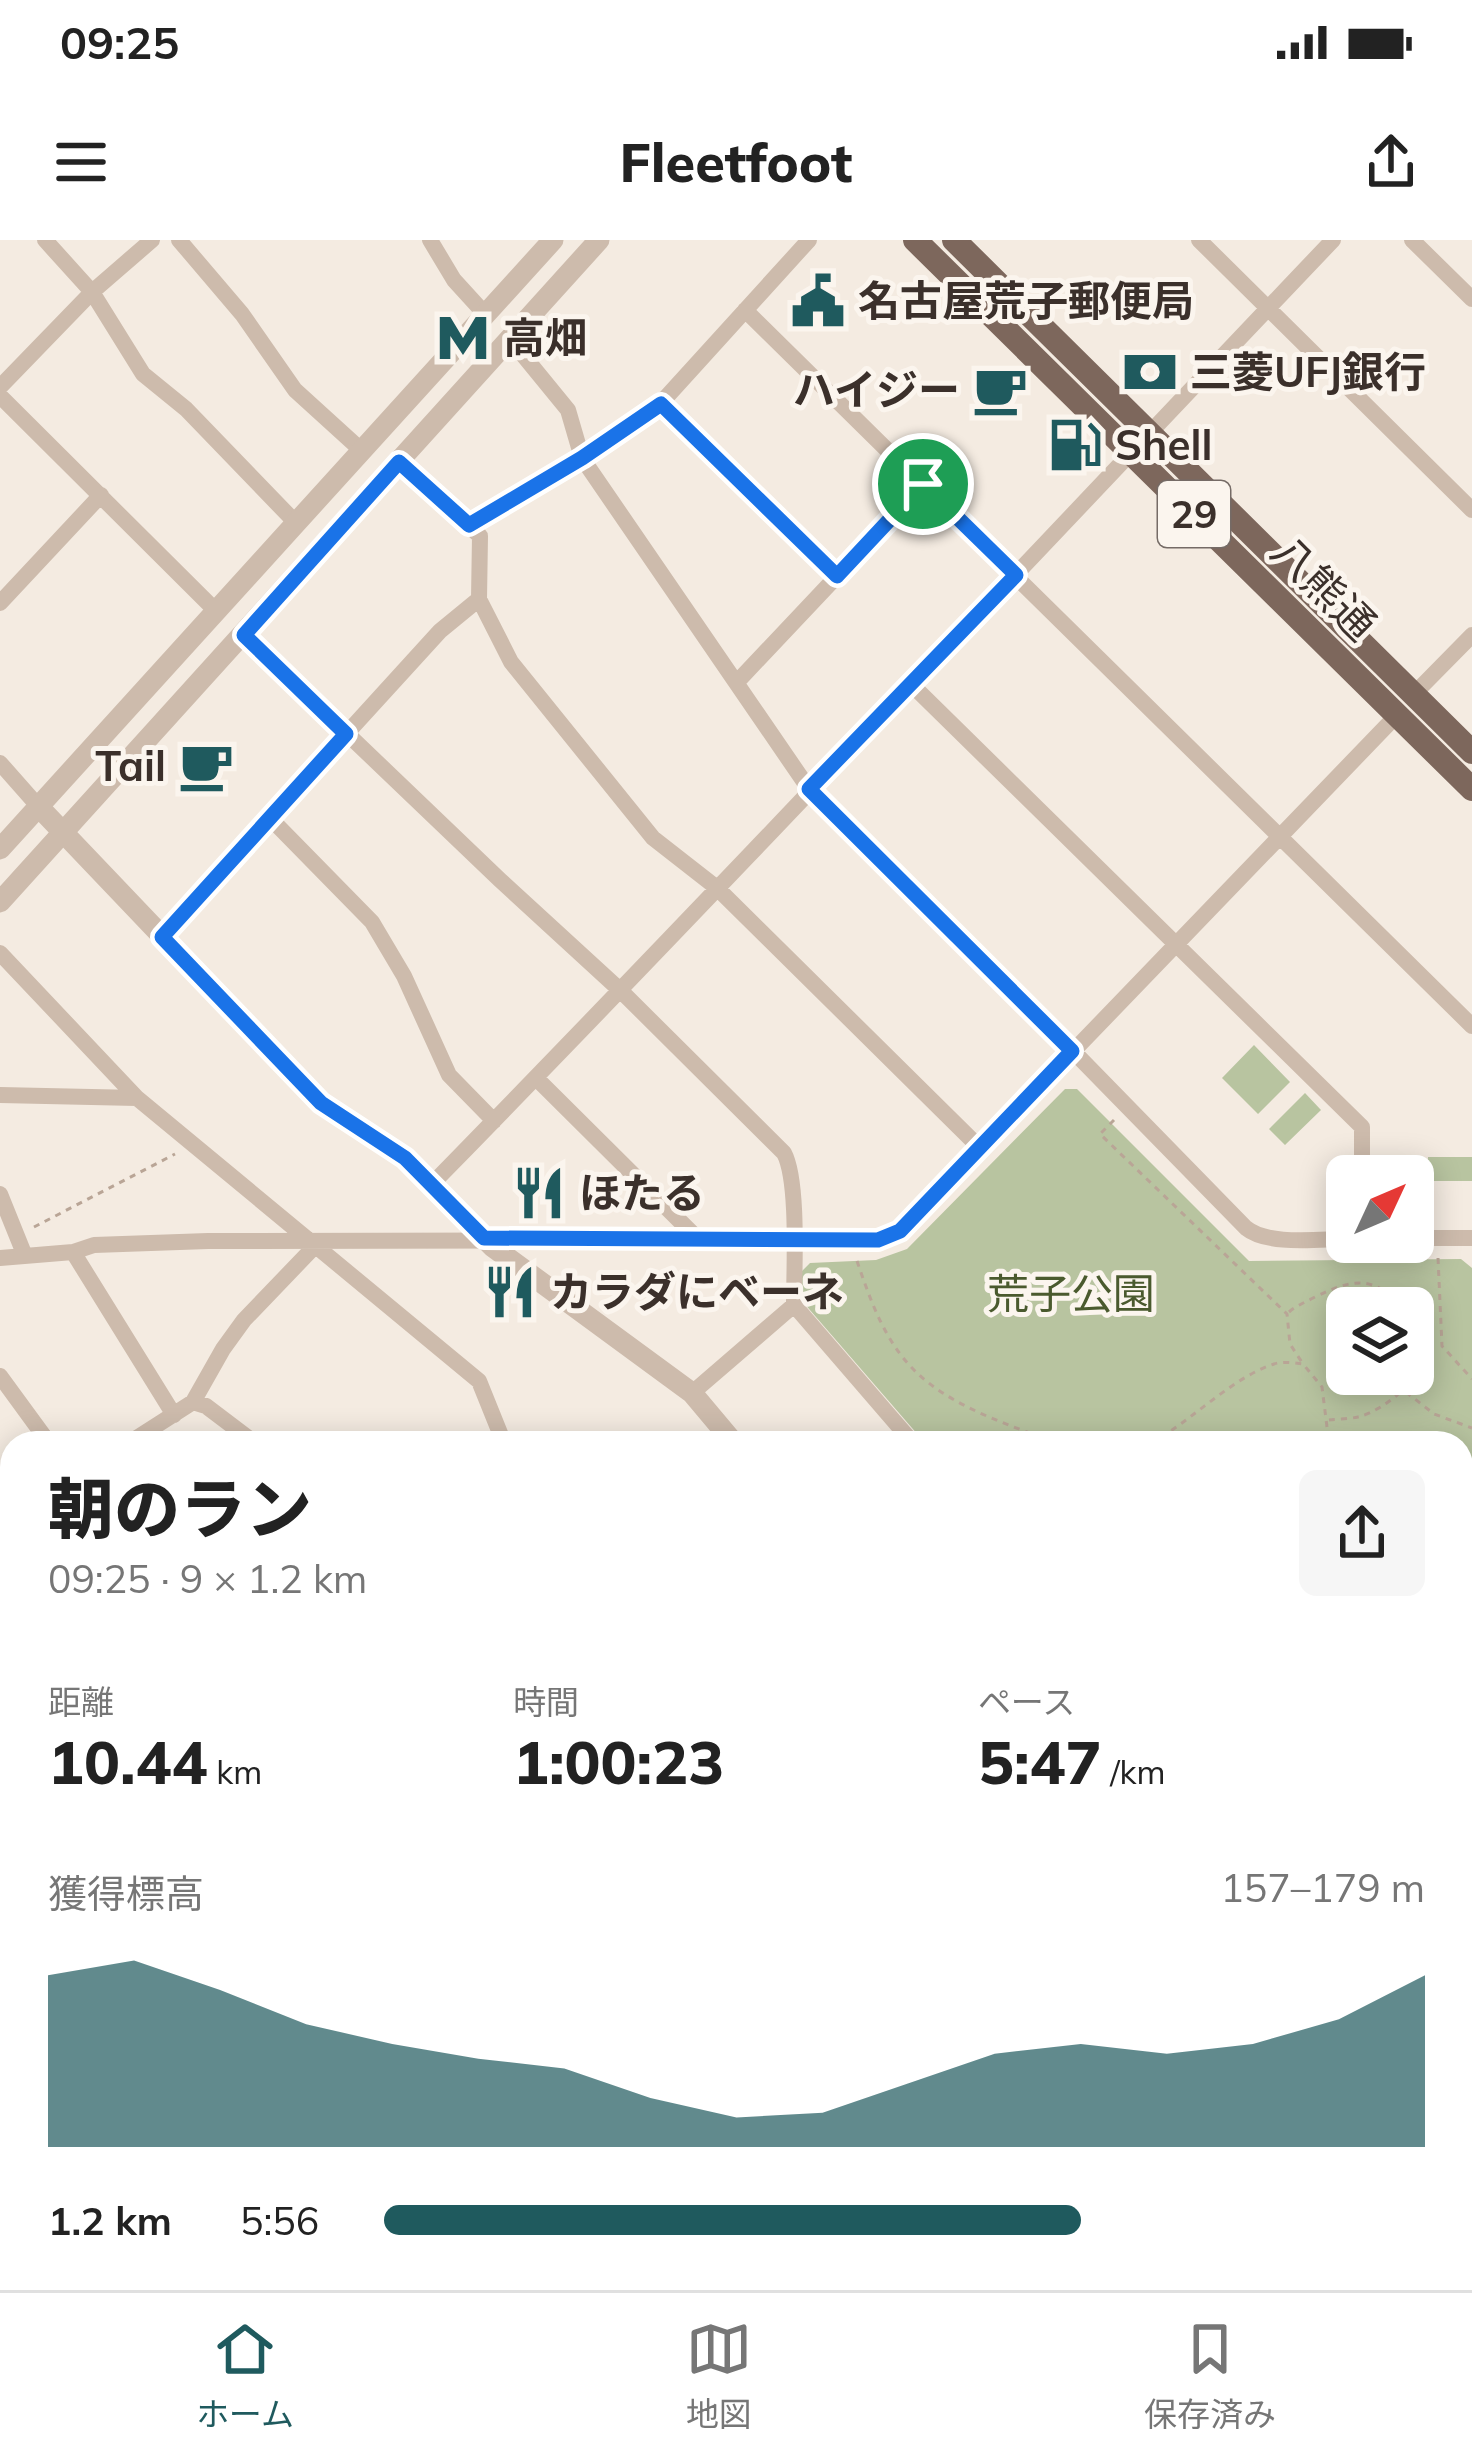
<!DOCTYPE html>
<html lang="ja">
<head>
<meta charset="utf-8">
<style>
  body { margin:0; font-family:Mulish,"Noto Sans JP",sans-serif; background:#f6f6f6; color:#222; height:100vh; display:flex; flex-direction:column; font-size:45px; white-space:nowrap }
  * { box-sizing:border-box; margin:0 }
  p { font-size:39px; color:#767676 }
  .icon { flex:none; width:66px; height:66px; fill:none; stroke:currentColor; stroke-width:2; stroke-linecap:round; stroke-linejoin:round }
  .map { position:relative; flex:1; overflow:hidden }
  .panel { position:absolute; left:0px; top:1191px; width:1473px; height:861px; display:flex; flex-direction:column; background:#fff; border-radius:36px 36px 0 0; box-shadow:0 6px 30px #0003 }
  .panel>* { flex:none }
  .needle { width:78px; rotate:46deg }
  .buttons { position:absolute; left:1326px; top:915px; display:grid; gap:24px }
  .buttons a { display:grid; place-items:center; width:108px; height:108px; border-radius:18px; background:#fff; box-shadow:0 6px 30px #0003; font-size:60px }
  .pin { position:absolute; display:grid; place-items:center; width:102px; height:102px; color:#fff; margin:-51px; border:6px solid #fff; border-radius:50%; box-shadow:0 3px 12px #0007 }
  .round { display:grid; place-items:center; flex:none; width:126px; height:126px; border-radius:18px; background:#f6f6f6 }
  .head { display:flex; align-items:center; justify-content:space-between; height:204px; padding:0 48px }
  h1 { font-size:66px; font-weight:800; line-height:90px }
  .figures { display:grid; grid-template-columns:repeat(3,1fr); gap:18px; height:204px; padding:12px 48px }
  .figures div { display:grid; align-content:center }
  .figures b { font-size:60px; font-weight:800 }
  .figures small { font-size:33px; font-weight:400 }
  .figures p { font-size:33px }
  .chart { height:336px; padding:24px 48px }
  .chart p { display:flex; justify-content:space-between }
  .chart svg { width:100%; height:216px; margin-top:12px; fill:#1f5a5e; opacity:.7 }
  ul { padding:0 48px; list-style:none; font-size:39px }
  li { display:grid; grid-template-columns:192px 144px 1fr; align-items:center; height:90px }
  li i { height:30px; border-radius:15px; background:#1f5a5e }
  .status { display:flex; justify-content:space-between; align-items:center; height:84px; padding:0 60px; background:#fff; direction:ltr }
  .status svg { height:33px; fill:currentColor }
  header { display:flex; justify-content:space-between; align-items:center; height:156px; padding:0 48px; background:#fff; font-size:54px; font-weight:800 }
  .menu { display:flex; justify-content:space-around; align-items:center; height:168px; border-top:3px solid #e0e0e0; background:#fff; font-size:33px; color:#767676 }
  .menu a { display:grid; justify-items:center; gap:6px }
  .menu .current { color:#1f5a5e }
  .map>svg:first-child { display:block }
  .green { fill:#b8c4a0; fill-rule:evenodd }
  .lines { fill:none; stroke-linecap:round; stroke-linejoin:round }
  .path { stroke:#b9a596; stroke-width:3; stroke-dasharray:6 6; stroke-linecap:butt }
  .minor { stroke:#cdbbac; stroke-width:16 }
  .tertiary { stroke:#cdbbac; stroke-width:21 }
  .primary { stroke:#7d675c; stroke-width:24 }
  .route-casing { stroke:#fff; stroke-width:24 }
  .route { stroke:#1a73e8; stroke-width:15 }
  .labels { text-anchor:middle; stroke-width:10; stroke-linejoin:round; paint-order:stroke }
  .shield { fill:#fbf5ee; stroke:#756b66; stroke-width:3 }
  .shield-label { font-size:39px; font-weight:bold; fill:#3b302b }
  .poi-label { font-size:42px; font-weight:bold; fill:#3b302b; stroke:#fbf5ee; text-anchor:start }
  .street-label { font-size:42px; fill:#3b302b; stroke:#fbf5ee }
  .park-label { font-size:42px; fill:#4a5a2e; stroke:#fbf5ee }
</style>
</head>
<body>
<div class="status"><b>09:25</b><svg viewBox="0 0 49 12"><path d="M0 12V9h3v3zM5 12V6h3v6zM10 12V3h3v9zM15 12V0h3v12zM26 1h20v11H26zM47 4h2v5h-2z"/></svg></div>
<header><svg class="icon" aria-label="menu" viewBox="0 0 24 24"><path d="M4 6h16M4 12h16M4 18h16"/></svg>Fleetfoot<svg class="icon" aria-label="share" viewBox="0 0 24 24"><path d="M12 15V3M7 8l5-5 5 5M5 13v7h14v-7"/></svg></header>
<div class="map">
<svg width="1472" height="2050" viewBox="0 0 1472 2050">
  <rect width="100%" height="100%" fill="#f4ebe1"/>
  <path class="green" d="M1254 805 1290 842 1258 874 1222 838Z
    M1065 849H1077L1249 1021 1461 1019 1472 1028V1310L1461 1320V1203H925L803 1062 800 1033 810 1023 876 1020 907 1009ZM1347 1068H1413V1134H1347Z
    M1305 853 1321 870 1285 905 1269 889Z
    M1428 917H1472V941H1428Z
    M1306 2040H1408L1419 2050H1296Z"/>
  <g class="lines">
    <path class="path" d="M1114 880 1100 894 1287 1074 1290 1104 1303 1124
      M34 987 175 914
      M1438 1018 1442 1106 1472 1139
      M857 1021C870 1059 884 1100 914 1130 951 1167 1009 1185 1057 1203
      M1289 1072C1297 1065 1306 1062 1315 1057 1353 1039 1372 1034 1404 1068
      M1406 1152 1434 1174 1472 1188
      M1329 1180C1338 1179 1349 1179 1358 1177 1384 1171 1431 1133 1426 1104 1425 1096 1417 1085 1413 1077
      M1151 1203C1192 1181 1231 1138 1274 1124 1283 1121 1294 1123 1303 1124L1322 1147 1329 1203
      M1461 1244 1472 1241
      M586 2040 595 2050
      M655 2050 666 2040"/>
    <path class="minor" d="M45 0 92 52 143 134 186 169 296 283
      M179 0 242 74 295 150 361 210
      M430 0 454 40 485 74
      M1199 0 1472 270
      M1412 0 1472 59
      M745 70 1472 786
      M510 99 568 170 582 218 809 549 1072 810 1246 988C1268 1006 1319 999 1347 999
      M0 147 92 52 152 0
      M0 156 215 370
      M661 163 837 336
      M399 222 480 296 479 359 511 422 653 598 717 648 980 908
      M469 285 582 218 661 163 809 0
      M0 363 101 255
      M244 395 500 640 621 751 784 913C799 941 794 1030 794 1065L692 1153
      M738 441 923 245
      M911 444 1362 887V936
      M1414 454 1472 395
      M0 523 38 566
      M270 578 372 682 404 736 449 835 494 881
      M162 696 440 391 479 359
      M0 713 137 858 479 1141 504 1203
      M536 838 699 1000
      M0 855 137 858
      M432 944C736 633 1033 315 1333 0
      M0 954 25 1016
      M1413 998H1472
      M73 1012 174 1175
      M0 1018 73 1012 94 1005 208 1001 878 1000 900 991 1397 475
      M794 1065 913 1203
      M0 1136 49 1203
      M193 1162 206 1166 255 1203
      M129 1203 193 1162 223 1109 244 1080 316 1005
      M0 1274 12 1268
      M0 1312 8 1324 12 1359
      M1461 1331 1472 1322
      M1461 1384 1472 1396
      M0 1598 12 1593
      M1461 1616 1472 1629
      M0 1722 12 1718
      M0 1920 9 1939
      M237 2040 250 2050
      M722 2040 730 2050
      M1058 2040 1059 2050
      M1177 2040 1197 2050
      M321 2050 327 2040"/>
    <path class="tertiary" d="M38 566 321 863 405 918 493 1007 692 1153 734 1203
      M0 609 553 0
      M0 662 599 0
      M1461 1539 1472 1529
      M1461 1843 1472 1830
      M1433 2040 1443 2050
      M912 2050 921 2040
      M1269 2050 1278 2040"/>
    <path class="primary" d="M915 0 1472 549
      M954 0 1472 512"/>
  </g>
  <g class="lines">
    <defs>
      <path id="route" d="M661 164 837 336 923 244 1016 335 809 549 1072 811 900 991 878 1000 484 998 405 918 321 863 162 697 346 494 244 395 399 222 469 285 582 218Z"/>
    </defs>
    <use href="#route" class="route-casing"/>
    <use href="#route" class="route"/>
  </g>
  <defs>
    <symbol id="civic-bare" viewBox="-9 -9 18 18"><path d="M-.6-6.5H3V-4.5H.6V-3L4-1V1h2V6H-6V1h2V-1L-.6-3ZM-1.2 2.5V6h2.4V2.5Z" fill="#1f5a5e" stroke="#fbf5ee" stroke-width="2.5" paint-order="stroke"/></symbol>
    <symbol id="metro-bare" viewBox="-9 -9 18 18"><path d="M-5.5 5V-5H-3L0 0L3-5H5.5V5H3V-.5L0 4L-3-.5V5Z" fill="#1f5a5e" stroke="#fbf5ee" stroke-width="2.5" paint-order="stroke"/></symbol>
    <symbol id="bank-bare" viewBox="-9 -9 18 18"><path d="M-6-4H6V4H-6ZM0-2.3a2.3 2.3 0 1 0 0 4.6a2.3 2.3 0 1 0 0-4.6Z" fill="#1f5a5e" stroke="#fbf5ee" stroke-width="2.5" paint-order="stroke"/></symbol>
    <symbol id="cafe-bare" viewBox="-9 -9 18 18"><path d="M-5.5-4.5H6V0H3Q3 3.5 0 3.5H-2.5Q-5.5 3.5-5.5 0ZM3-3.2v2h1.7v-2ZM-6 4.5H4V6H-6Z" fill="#1f5a5e" stroke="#fbf5ee" stroke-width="2.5" paint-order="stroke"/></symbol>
    <symbol id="fuel-bare" viewBox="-9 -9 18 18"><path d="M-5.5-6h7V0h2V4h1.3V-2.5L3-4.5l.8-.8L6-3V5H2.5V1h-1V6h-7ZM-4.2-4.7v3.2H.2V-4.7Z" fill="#1f5a5e" stroke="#fbf5ee" stroke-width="2.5" paint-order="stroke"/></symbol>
    <symbol id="restaurant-bare" viewBox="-9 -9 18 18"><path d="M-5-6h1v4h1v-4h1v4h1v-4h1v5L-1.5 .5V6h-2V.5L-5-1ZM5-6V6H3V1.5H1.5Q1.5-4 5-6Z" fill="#1f5a5e" stroke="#fbf5ee" stroke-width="2.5" paint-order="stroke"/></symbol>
  </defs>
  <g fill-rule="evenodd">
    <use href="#civic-bare" x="780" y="23" width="76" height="76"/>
    <use href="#metro-bare" x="425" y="60" width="76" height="76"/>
    <use href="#bank-bare" x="1112" y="94" width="76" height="76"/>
    <use href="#cafe-bare" x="962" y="112" width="76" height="76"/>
    <use href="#fuel-bare" x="1037" y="167" width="76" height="76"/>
    <use href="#cafe-bare" x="168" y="488" width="76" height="76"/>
    <use href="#restaurant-bare" x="501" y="915" width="76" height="76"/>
    <use href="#restaurant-bare" x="472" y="1014" width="76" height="76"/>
  </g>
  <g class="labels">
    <rect class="shield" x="1158" y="241" width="72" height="66" rx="9"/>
    <g class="shield-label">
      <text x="1194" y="288">29</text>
    </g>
    <g class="poi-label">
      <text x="858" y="76">名古屋荒子郵便局</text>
      <text x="503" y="113">高畑</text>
      <text x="1190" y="147">三菱UFJ銀行</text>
      <text x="960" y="165" text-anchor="end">ハイジー</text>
      <text x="1115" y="220">Shell</text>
      <text x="166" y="541" text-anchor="end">Tail</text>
      <text x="579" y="968">ほたる</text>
      <text x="550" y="1067">カラダにベーネ</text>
    </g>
    <g class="street-label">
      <text transform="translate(1324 348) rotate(45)" y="15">八熊通</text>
    </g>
    <g class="park-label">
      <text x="1071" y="1069">荒子公園</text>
    </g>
  </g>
</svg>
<div class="buttons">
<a><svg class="needle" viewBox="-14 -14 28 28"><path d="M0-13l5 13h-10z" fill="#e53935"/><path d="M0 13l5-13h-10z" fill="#767676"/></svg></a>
<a><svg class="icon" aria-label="layers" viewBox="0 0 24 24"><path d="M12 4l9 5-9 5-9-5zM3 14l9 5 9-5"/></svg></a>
</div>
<div class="pin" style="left:923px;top:244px;background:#1e9e55"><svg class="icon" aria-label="arrive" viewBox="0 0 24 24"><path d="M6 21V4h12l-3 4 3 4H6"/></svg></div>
<section class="panel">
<div class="head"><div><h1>朝のラン</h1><p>09:25 · 9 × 1.2 km</p></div><a class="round"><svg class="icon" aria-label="share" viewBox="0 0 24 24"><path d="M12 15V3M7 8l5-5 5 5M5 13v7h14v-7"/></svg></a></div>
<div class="figures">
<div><p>距離</p><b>10.44<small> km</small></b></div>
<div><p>時間</p><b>1:00:23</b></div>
<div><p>ペース</p><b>5:47<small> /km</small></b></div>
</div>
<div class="chart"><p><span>獲得標高</span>157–179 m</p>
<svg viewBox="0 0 160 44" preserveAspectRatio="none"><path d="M0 44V9L10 6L20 12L30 19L40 23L50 26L60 28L70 34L80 38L90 37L100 31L110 25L120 23L130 25L140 23L150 18L160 9V44z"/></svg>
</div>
<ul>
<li><b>1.2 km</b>5:56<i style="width:67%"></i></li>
</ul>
</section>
</div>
<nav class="menu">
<a class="current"><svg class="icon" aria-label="home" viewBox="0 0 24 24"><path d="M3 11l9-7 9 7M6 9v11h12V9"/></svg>ホーム</a>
<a><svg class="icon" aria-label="map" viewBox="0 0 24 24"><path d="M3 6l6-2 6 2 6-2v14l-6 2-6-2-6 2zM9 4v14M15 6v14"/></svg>地図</a>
<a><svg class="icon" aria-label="saved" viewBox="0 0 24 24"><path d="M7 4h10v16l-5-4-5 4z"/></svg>保存済み</a>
</nav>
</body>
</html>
